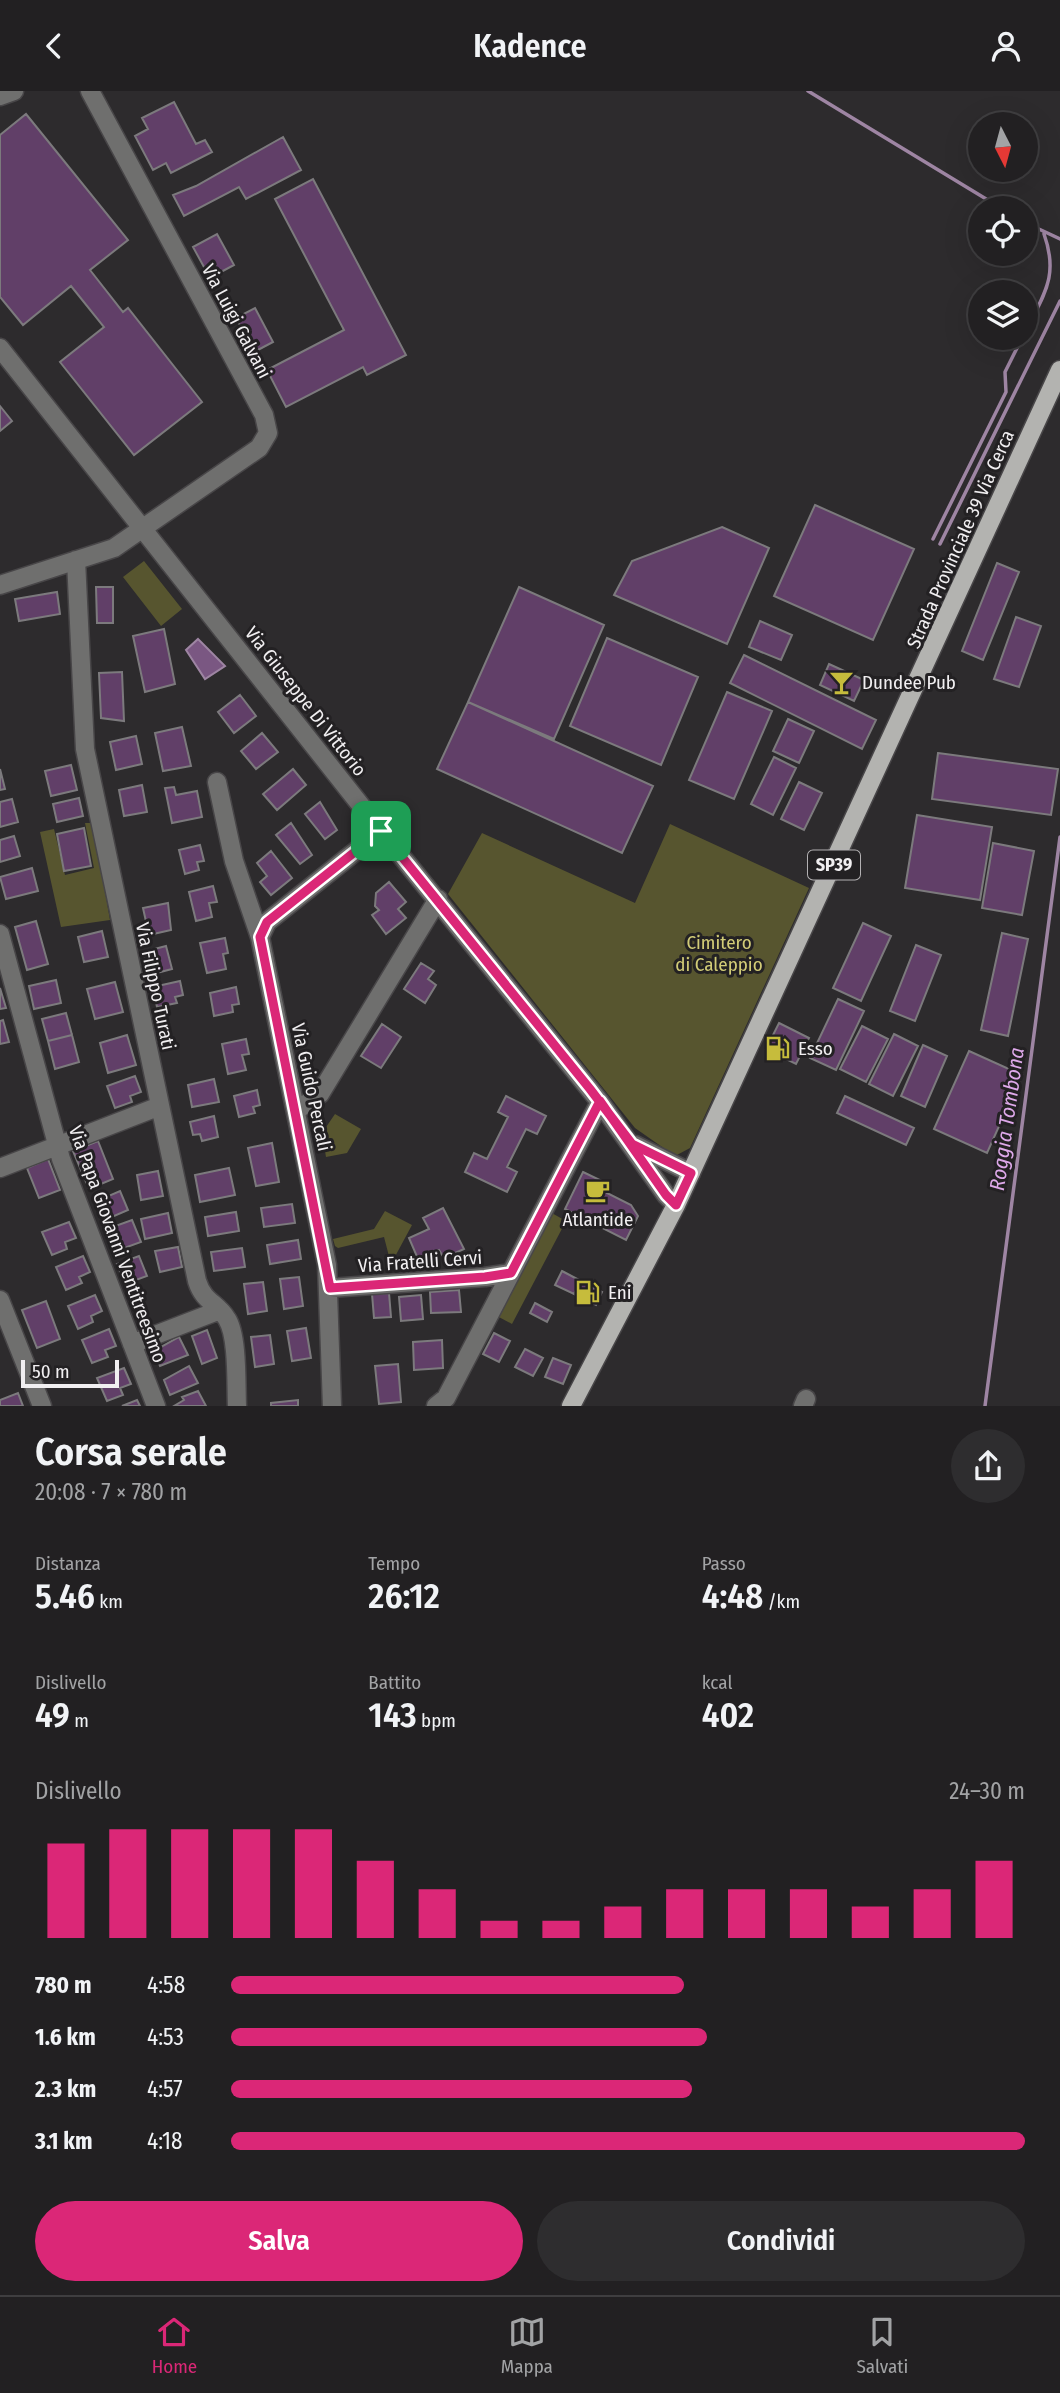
<!DOCTYPE html>
<html lang="it">
<head>
<meta charset="utf-8">
<style>
  body { margin:0; font-family:"Fira Sans Condensed",sans-serif; background:#2e2d2f; color:#f1f3f6; height:100vh; display:flex; flex-direction:column; font-size:26px; white-space:nowrap }
  * { box-sizing:border-box; margin:0 }
  p { font-size:23px; color:#a2a3a5 }
  .icon { flex:none; width:38px; height:38px; fill:none; stroke:currentColor; stroke-width:2; stroke-linecap:round; stroke-linejoin:round }
  .map { position:relative; height:1315px; overflow:hidden }
  .drawer { display:flex; flex-direction:column; background:#222022; flex:1 }
  .drawer>* { flex:none }
  .needle { width:46px; rotate:174deg }
  .tools { position:absolute; left:968px; top:21px; display:grid; gap:14px }
  .tools a { display:grid; place-items:center; width:70px; height:70px; border-radius:50%; background:#222022; box-shadow:0 7px 28px #0002,0 0 0 2px #3f3e40; font-size:35px }
  .scale { position:absolute; left:21px; bottom:18px; width:98px; box-sizing:border-box; padding-left:7px; border:4px solid #f1eff1; border-top:0; font-size:19px; line-height:24px; white-space:nowrap; color:#f1eff1; -webkit-text-stroke:5px #232123; paint-order:stroke }
  .pin { position:absolute; display:grid; place-items:center; width:60px; height:60px; color:#fff; margin:-30px; border-radius:14px; box-shadow:0 4px 10px #0006 }
  .round { display:grid; place-items:center; flex:none; width:74px; height:74px; border-radius:37px; background:#2e2d2f }
  .summary { display:flex; align-items:center; justify-content:space-between; height:119px; padding:0 35px }
  h1 { font-size:38px; font-weight:600; line-height:52px }
  .figures { display:grid; grid-template-columns:repeat(3,1fr); gap:10px; height:119px; padding:7px 35px }
  .figures div { display:grid; align-content:center }
  .figures b { font-size:35px; font-weight:600 }
  .figures small { font-size:19px; font-weight:400 }
  .figures p { font-size:19px }
  .chart { height:196px; padding:14px 35px }
  .chart p { display:flex; justify-content:space-between }
  .chart svg { width:100%; height:126px; margin-top:7px; stroke:#db2777; stroke-width:6 }
  .primary-button { display:flex; gap:14px; margin-top:auto; padding:14px 35px }
  .primary-button a { flex:1; height:80px; border-radius:42px; background:#db2777; color:#fff; font-size:28px; font-weight:600; line-height:80px; text-align:center }
  .primary-button a+a { background:#2e2d2f; color:#f1f3f6 }
  ul { padding:0 35px; list-style:none; font-size:23px }
  li { display:grid; grid-template-columns:112px 84px 1fr; align-items:center; height:52px }
  li i { height:18px; border-radius:9px; background:#db2777 }
  header { display:flex; justify-content:space-between; align-items:center; height:91px; padding:0 35px; background:#222022; font-size:32px; font-weight:600 }
  .dock { display:flex; justify-content:space-around; align-items:center; height:98px; border-top:2px solid #3f3e40; background:#222022; font-size:19px; color:#a2a3a5 }
  .dock a { display:grid; justify-items:center; gap:4px }
  .dock .on { color:#db2777 }
  .map>svg:first-child { display:block }
  .green { fill:#57552f }
  .water { fill:#7a5782; stroke:#9e85a3; stroke-width:2 }
  .lines { fill:none; stroke-linecap:round; stroke-linejoin:round }
  .stream { stroke:#9e85a3; stroke-width:3.5 }
  .building { fill:#613f68; stroke:#7c7a7d; stroke-width:2 }
  .minor-casing { stroke:#484648; stroke-width:21 }
  .major-casing { stroke:#484648; stroke-width:21 }
  .minor { stroke:#6f6f6e; stroke-width:18 }
  .major { stroke:#b3b3b0; stroke-width:18 }
  .route-casing { stroke:#fff; stroke-width:14 }
  .route { stroke:#db2777; stroke-width:9 }
  .labels { text-anchor:middle; stroke-width:6; stroke-linejoin:round; paint-order:stroke }
  .shield { fill:#232123; stroke:#b3b1b3; stroke-width:2 }
  .shield-label { font-size:18px; font-weight:bold; fill:#f1eff1 }
  .street-label { font-size:19px; fill:#f1eff1; stroke:#232123 }
  .poi-label { font-size:19px; fill:#f1eff1; stroke:#232123; text-anchor:start }
  .park-label { font-size:19px; fill:#d2cc77; stroke:#232123 }
  .water-label { font-size:21px; font-style:italic; fill:#dda8e9; stroke:#232123 }
</style>
</head>
<body>
<header><svg class="icon" aria-label="back" viewBox="0 0 24 24"><path d="M15 5l-7 7 7 7"/></svg>Kadence<svg class="icon" aria-label="person" viewBox="0 0 24 24"><circle cx="12" cy="8" r="4"/><path d="M4 21q1-7 8-7t8 7"/></svg></header>
<div class="map">
<svg width="1060" height="1315" viewBox="0 0 1060 1315">
  <rect width="100%" height="100%" fill="#2d2b2d"/>
  <path class="green" d="M144 470 182 518 161 535 123 486Z
    M85 732H93L110 829 61 836 40 741 54 738 65 784 94 777Z
    M670 733 809 797 690 1057 675 1065 635 1037 448 803 482 742 635 812Z
    M335 1023 361 1038 347 1062 326 1066 322 1042Z
    M385 1120 412 1134 391 1173 384 1146 338 1157 335 1155 333 1148 374 1138Z
    M550 1121 566 1130 512 1233 497 1225Z"/>
  <path class="water" d="M198 548 225 575 205 588 186 559Z"/>
  <g class="lines">
    <path class="stream" d="M808 0 1001 117
      M1026 132 1060 148
      M1026 240C1044 203 1059 185 1044 143
      M933 448 1006 301 1005 281 1022 247
      M940 453 1060 210
      M985 1315 1060 746"/>
  </g>
  <path class="building" d="M174 11 196 53 205 49 212 61 171 82 166 72 153 79 135 45 148 38 142 27Z
    M26 23 128 149 90 179 123 221 128 217 202 311 134 364 60 271 104 236 71 195 23 234 0 206V44Z
    M283 46 301 79 246 108 239 96 184 125 173 104 196 95Z
    M313 88 406 264 367 284 363 276 286 316 267 279 344 239 275 108Z
    M217 143 234 174 210 187 193 156Z
    M255 217 273 251 254 261 236 227Z
    M0 315 12 330 0 340Z
    M815 414 914 458 873 549 774 505Z
    M722 436 769 457 727 553 614 504 632 470Z
    M997 472 1019 481 983 569 962 560Z
    M96 496H113V532H97Z
    M519 496 604 534 554 648 468 611Z
    M57 501 60 523 19 530 15 508Z
    M1016 526 1041 535 1019 596 994 588Z
    M760 530 792 544 781 569 749 556Z
    M164 538 175 593 145 601 133 545Z
    M607 547 698 586 661 674 570 635Z
    M744 564 876 629 862 658 730 592Z
    M829 573 864 589 854 610 820 594Z
    M122 581 124 630 101 627 99 582Z
    M727 601 772 620 734 708 689 689Z
    M240 604 256 625 234 642 218 621Z
    M468 611 653 695 622 762 437 678Z
    M788 628 814 640 799 672 773 660Z
    M182 636 191 675 163 680 155 642Z
    M262 642 278 661 256 678 241 660Z
    M136 645 142 673 116 679 110 651Z
    M938 662 1058 678 1051 724 932 708Z
    M774 666 796 677 773 724 751 713Z
    M71 674 77 699 51 705 45 680Z
    M0 678 5 698 0 699Z
    M293 678 306 694 277 719 263 703Z
    M799 691 822 702 804 739 781 728Z
    M142 694 147 721 124 725 119 699Z
    M174 696 176 704 197 700 202 726 172 732 165 697Z
    M79 707 83 725 57 731 53 713Z
    M12 708 18 731 0 736V711Z
    M320 711 337 739 325 748 305 723Z
    M917 724 992 736 980 809 905 797Z
    M291 732 312 764 300 773 276 744Z
    M84 737 91 775 64 780 57 743Z
    M14 745 20 765 0 771V749Z
    M993 752 1034 760 1022 824 982 817Z
    M200 754 204 770 197 771 199 779 185 783 179 759Z
    M271 760 292 787 271 804 260 791 267 785 257 772Z
    M32 777 38 800 6 808 0 786Z
    M389 791 406 811 398 818 406 827 386 843 372 824 379 819 375 815 376 802Z
    M213 795 217 811 209 812 212 826 196 830 189 801Z
    M168 812 171 839 149 844 143 817Z
    M36 830 48 873 27 879 15 836Z
    M863 832 891 845 861 910 833 897Z
    M102 840 108 866 84 871 78 846Z
    M1002 842 1028 848 1008 945 981 939Z
    M225 847 228 862 223 863 226 878 207 882 200 852Z
    M916 854 941 864 915 930 890 920Z
    M166 855 172 878 149 884 143 861Z
    M421 872 434 880 428 888 436 894 425 912 404 898Z
    M56 889 61 912 34 918 29 895Z
    M180 890 183 904 175 906 177 912 157 916 153 896Z
    M115 891 123 921 95 928 87 898Z
    M236 896 239 913 232 914 233 921 214 925 210 902Z
    M0 897 6 917 0 918Z
    M838 908 864 920 836 979 810 967Z
    M66 922 72 944 48 950 42 928Z
    M3 929 9 951 0 953V930Z
    M779 932 809 947 796 973 766 958Z
    M382 933 401 946 381 977 361 965Z
    M862 935 888 948 866 991 840 978Z
    M894 943 918 955 893 1005 869 993Z
    M72 944 79 971 55 978 48 950Z
    M127 944 136 974 108 982 100 952Z
    M246 948 249 963 242 964 246 979 228 983 222 953Z
    M923 954 947 965 925 1016 901 1005Z
    M969 960 1022 984 987 1062 934 1038Z
    M135 985 141 1001 130 1005 132 1011 115 1017 107 995Z
    M214 988 219 1011 192 1016 188 994Z
    M257 999 260 1014 253 1016 255 1022 239 1026 234 1005Z
    M506 1005 546 1025 537 1043 526 1038 507 1076 517 1081 507 1101 465 1081 474 1062 487 1068 508 1026 498 1021Z
    M845 1005 914 1037 906 1054 837 1022Z
    M214 1025 218 1046 202 1050 200 1043 193 1044 190 1031Z
    M98 1050 113 1088 89 1098 73 1060Z
    M272 1052 279 1091 256 1095 248 1057Z
    M48 1068 60 1099 39 1107 27 1077Z
    M229 1077 235 1104 200 1111 195 1084Z
    M158 1080 163 1105 141 1109 137 1084Z
    M583 1081 604 1091 601 1099 631 1114 638 1125 626 1149 565 1118Z
    M120 1100 128 1119 105 1129 97 1110Z
    M292 1113 295 1132 264 1136 261 1117Z
    M443 1117 464 1158 444 1167 439 1159 418 1168 409 1147 429 1138 423 1127Z
    M236 1121 239 1140 208 1145 205 1126Z
    M168 1122 172 1142 145 1148 141 1128Z
    M132 1129 141 1151 116 1160 107 1138Z
    M69 1131 76 1147 65 1151 67 1158 52 1164 42 1141Z
    M298 1149 301 1168 270 1173 267 1154Z
    M178 1156 182 1176 160 1181 155 1160Z
    M242 1157 245 1176 214 1180 211 1161Z
    M83 1165 90 1181 79 1186 82 1192 66 1199 56 1176Z
    M139 1165 147 1185 125 1193 117 1173Z
    M562 1180 581 1190 574 1203 555 1194Z
    M299 1186 303 1215 284 1218 280 1188Z
    M581 1190 602 1201 596 1214 574 1203Z
    M263 1191 267 1220 248 1223 244 1193Z
    M459 1199 461 1221 431 1222 430 1201Z
    M389 1202 391 1226 374 1227 372 1203Z
    M95 1204 102 1220 91 1225 93 1231 78 1238 68 1215Z
    M421 1204 423 1228 401 1230 399 1206Z
    M46 1210 60 1248 37 1257 22 1219Z
    M535 1212 552 1221 547 1231 530 1222Z
    M306 1237 311 1267 292 1270 287 1240Z
    M109 1238 116 1255 105 1259 108 1266 92 1272 82 1249Z
    M207 1239 217 1267 202 1273 192 1245Z
    M494 1242 510 1250 499 1271 483 1263Z
    M270 1244 274 1273 255 1276 251 1246Z
    M179 1246 188 1264 160 1275 154 1260Z
    M442 1249 443 1277 414 1279 413 1251Z
    M525 1258 543 1267 533 1285 515 1276Z
    M553 1267 571 1274 563 1293 545 1286Z
    M398 1273 401 1311 379 1313 375 1275Z
    M189 1275 198 1292 170 1304 164 1289Z
    M124 1277 131 1293 120 1297 123 1304 107 1310 97 1287Z
    M198 1300 206 1315H174L184 1309 182 1306Z
    M18 1302 23 1315H0V1309Z
    M137 1309 140 1315H122Z
    M298 1309V1315H271V1312Z"/>
  <g class="lines">
    <defs>
      <path id="minor" d="M0 5 14 0
        M0 257 381 740 600 1011 666 1104 676 1114
        M76 469 85 658 197 1190C204 1212 217 1211 227 1228 238 1245 236 1293 237 1315
        M0 494 114 457 259 357 268 342 264 324 90 0
        M217 691 234 770 260 846 327 1174 332 1315
        M0 843 61 1068 156 1315
        M260 846 267 831 381 740
        M296 1020 320 1003 438 808
        M635 1054 691 1082
        M0 1077 160 1015
        M330 1197 485 1186 511 1182
        M0 1209 42 1315
        M132 1253 220 1219
        M436 1315 446 1307 600 1011
        M803 1315 806 1308"/>
      <path id="major" d="M571 1315 676 1114 1060 279"/>
    </defs>
    <use href="#minor" class="minor-casing"/>
    <use href="#major" class="major-casing"/>
    <use href="#minor" class="minor"/>
    <use href="#major" class="major"/>
  </g>
  <g class="lines">
    <defs>
      <path id="route" d="M381 740 267 831 260 846 330 1197 485 1186 511 1182 600 1010 666 1104 676 1114 691 1082 632 1053 590 998 381 740"/>
    </defs>
    <use href="#route" class="route-casing"/>
    <use href="#route" class="route"/>
  </g>
  <defs>
    <symbol id="bar-bare" viewBox="-9 -9 18 18"><path d="M-6-5H6L.8 .8V4.5H3.5V6h-7V4.5H-.8V.8Z" fill="#c6bc3c" stroke="#232123" stroke-width="2.5" paint-order="stroke"/></symbol>
    <symbol id="fuel-bare" viewBox="-9 -9 18 18"><path d="M-5.5-6h7V0h2V4h1.3V-2.5L3-4.5l.8-.8L6-3V5H2.5V1h-1V6h-7ZM-4.2-4.7v3.2H.2V-4.7Z" fill="#c6bc3c" stroke="#232123" stroke-width="2.5" paint-order="stroke"/></symbol>
    <symbol id="cafe-bare" viewBox="-9 -9 18 18"><path d="M-5.5-4.5H6V0H3Q3 3.5 0 3.5H-2.5Q-5.5 3.5-5.5 0ZM3-3.2v2h1.7v-2ZM-6 4.5H4V6H-6Z" fill="#c6bc3c" stroke="#232123" stroke-width="2.5" paint-order="stroke"/></symbol>
  </defs>
  <g fill-rule="evenodd">
    <use href="#bar-bare" x="824" y="574" width="35" height="35"/>
    <use href="#fuel-bare" x="760" y="940" width="35" height="35"/>
    <use href="#cafe-bare" x="580" y="1082" width="35" height="35"/>
    <use href="#fuel-bare" x="570" y="1184" width="35" height="35"/>
  </g>
  <g class="labels">
    <rect class="shield" x="808" y="759.5" width="52" height="29" rx="5"/>
    <g class="shield-label">
      <text x="834" y="780">SP39</text>
    </g>
    <g class="street-label">
      <text transform="translate(237 230) rotate(62)" y="7">Via Luigi Galvani</text>
      <text transform="translate(960 448) rotate(-66)" y="7">Strada Provinciale 39 Via Cerca</text>
      <text transform="translate(306 610) rotate(52)" y="7">Via Giuseppe Di Vittorio</text>
      <text transform="translate(156 895) rotate(78)" y="7">Via Filippo Turati</text>
      <text transform="translate(312 996) rotate(78)" y="7">Via Guido Percali</text>
      <text transform="translate(118 1153) rotate(70)" y="7">Via Papa Giovanni Ventitreesimo</text>
      <text transform="translate(420 1170) rotate(-4)" y="7">Via Fratelli Cervi</text>
    </g>
    <g class="poi-label">
      <text x="862" y="598">Dundee Pub</text>
      <text x="798" y="964">Esso</text>
      <text x="598" y="1135" text-anchor="middle">Atlantide</text>
      <text x="608" y="1208">Eni</text>
    </g>
    <g class="park-label">
      <text x="719" y="858">Cimitero<tspan x="719" dy="22">di Caleppio</tspan></text>
    </g>
    <g class="water-label">
      <text transform="translate(1007 1028) rotate(-82)" y="7">Roggia Tombona</text>
    </g>
  </g>
</svg>
<div class="tools">
<a><svg class="needle" viewBox="-14 -14 28 28"><path d="M0-13l5 13h-10z" fill="#e53935"/><path d="M0 13l5-13h-10z" fill="#a2a3a5"/></svg></a>
<a><svg class="icon" aria-label="locate" viewBox="0 0 24 24"><circle cx="12" cy="12" r="6"/><path d="M12 2v4M12 18v4M2 12h4M18 12h4"/></svg></a>
<a><svg class="icon" aria-label="layers" viewBox="0 0 24 24"><path d="M12 4l9 5-9 5-9-5zM3 14l9 5 9-5"/></svg></a>
</div>
<div class="scale">50 m</div>
<div class="pin" style="left:381px;top:740px;background:#1e9e55"><svg class="icon" aria-label="arrive" viewBox="0 0 24 24"><path d="M6 21V4h12l-3 4 3 4H6"/></svg></div>
</div>
<section class="drawer">
<div class="summary"><div><h1>Corsa serale</h1><p>20:08 · 7 × 780 m</p></div><a class="round"><svg class="icon" aria-label="share" viewBox="0 0 24 24"><path d="M12 15V3M7 8l5-5 5 5M5 13v7h14v-7"/></svg></a></div>
<div class="figures">
<div><p>Distanza</p><b>5.46<small> km</small></b></div>
<div><p>Tempo</p><b>26:12</b></div>
<div><p>Passo</p><b>4:48<small> /km</small></b></div>
</div>
<div class="figures">
<div><p>Dislivello</p><b>49<small> m</small></b></div>
<div><p>Battito</p><b>143<small> bpm</small></b></div>
<div><p>kcal</p><b>402</b></div>
</div>
<div class="chart"><p><span>Dislivello</span>24–30 m</p>
<svg viewBox="0 0 160 44" preserveAspectRatio="none"><path d="M5 44V11M15 44V6M25 44V6M35 44V6M45 44V6M55 44V17M65 44V27M75 44V38M85 44V38M95 44V33M105 44V27M115 44V27M125 44V27M135 44V33M145 44V27M155 44V17"/></svg>
</div>
<ul>
<li><b>780 m</b>4:58<i style="width:57%"></i></li>
<li><b>1.6 km</b>4:53<i style="width:60%"></i></li>
<li><b>2.3 km</b>4:57<i style="width:58%"></i></li>
<li><b>3.1 km</b>4:18<i style="width:100%"></i></li>
</ul>
<div class="primary-button"><a>Salva</a><a>Condividi</a></div>
</section>
<nav class="dock">
<a class="on"><svg class="icon" aria-label="home" viewBox="0 0 24 24"><path d="M3 11l9-7 9 7M6 9v11h12V9"/></svg>Home</a>
<a><svg class="icon" aria-label="map" viewBox="0 0 24 24"><path d="M3 6l6-2 6 2 6-2v14l-6 2-6-2-6 2zM9 4v14M15 6v14"/></svg>Mappa</a>
<a><svg class="icon" aria-label="saved" viewBox="0 0 24 24"><path d="M7 4h10v16l-5-4-5 4z"/></svg>Salvati</a>
</nav>
</body>
</html>
